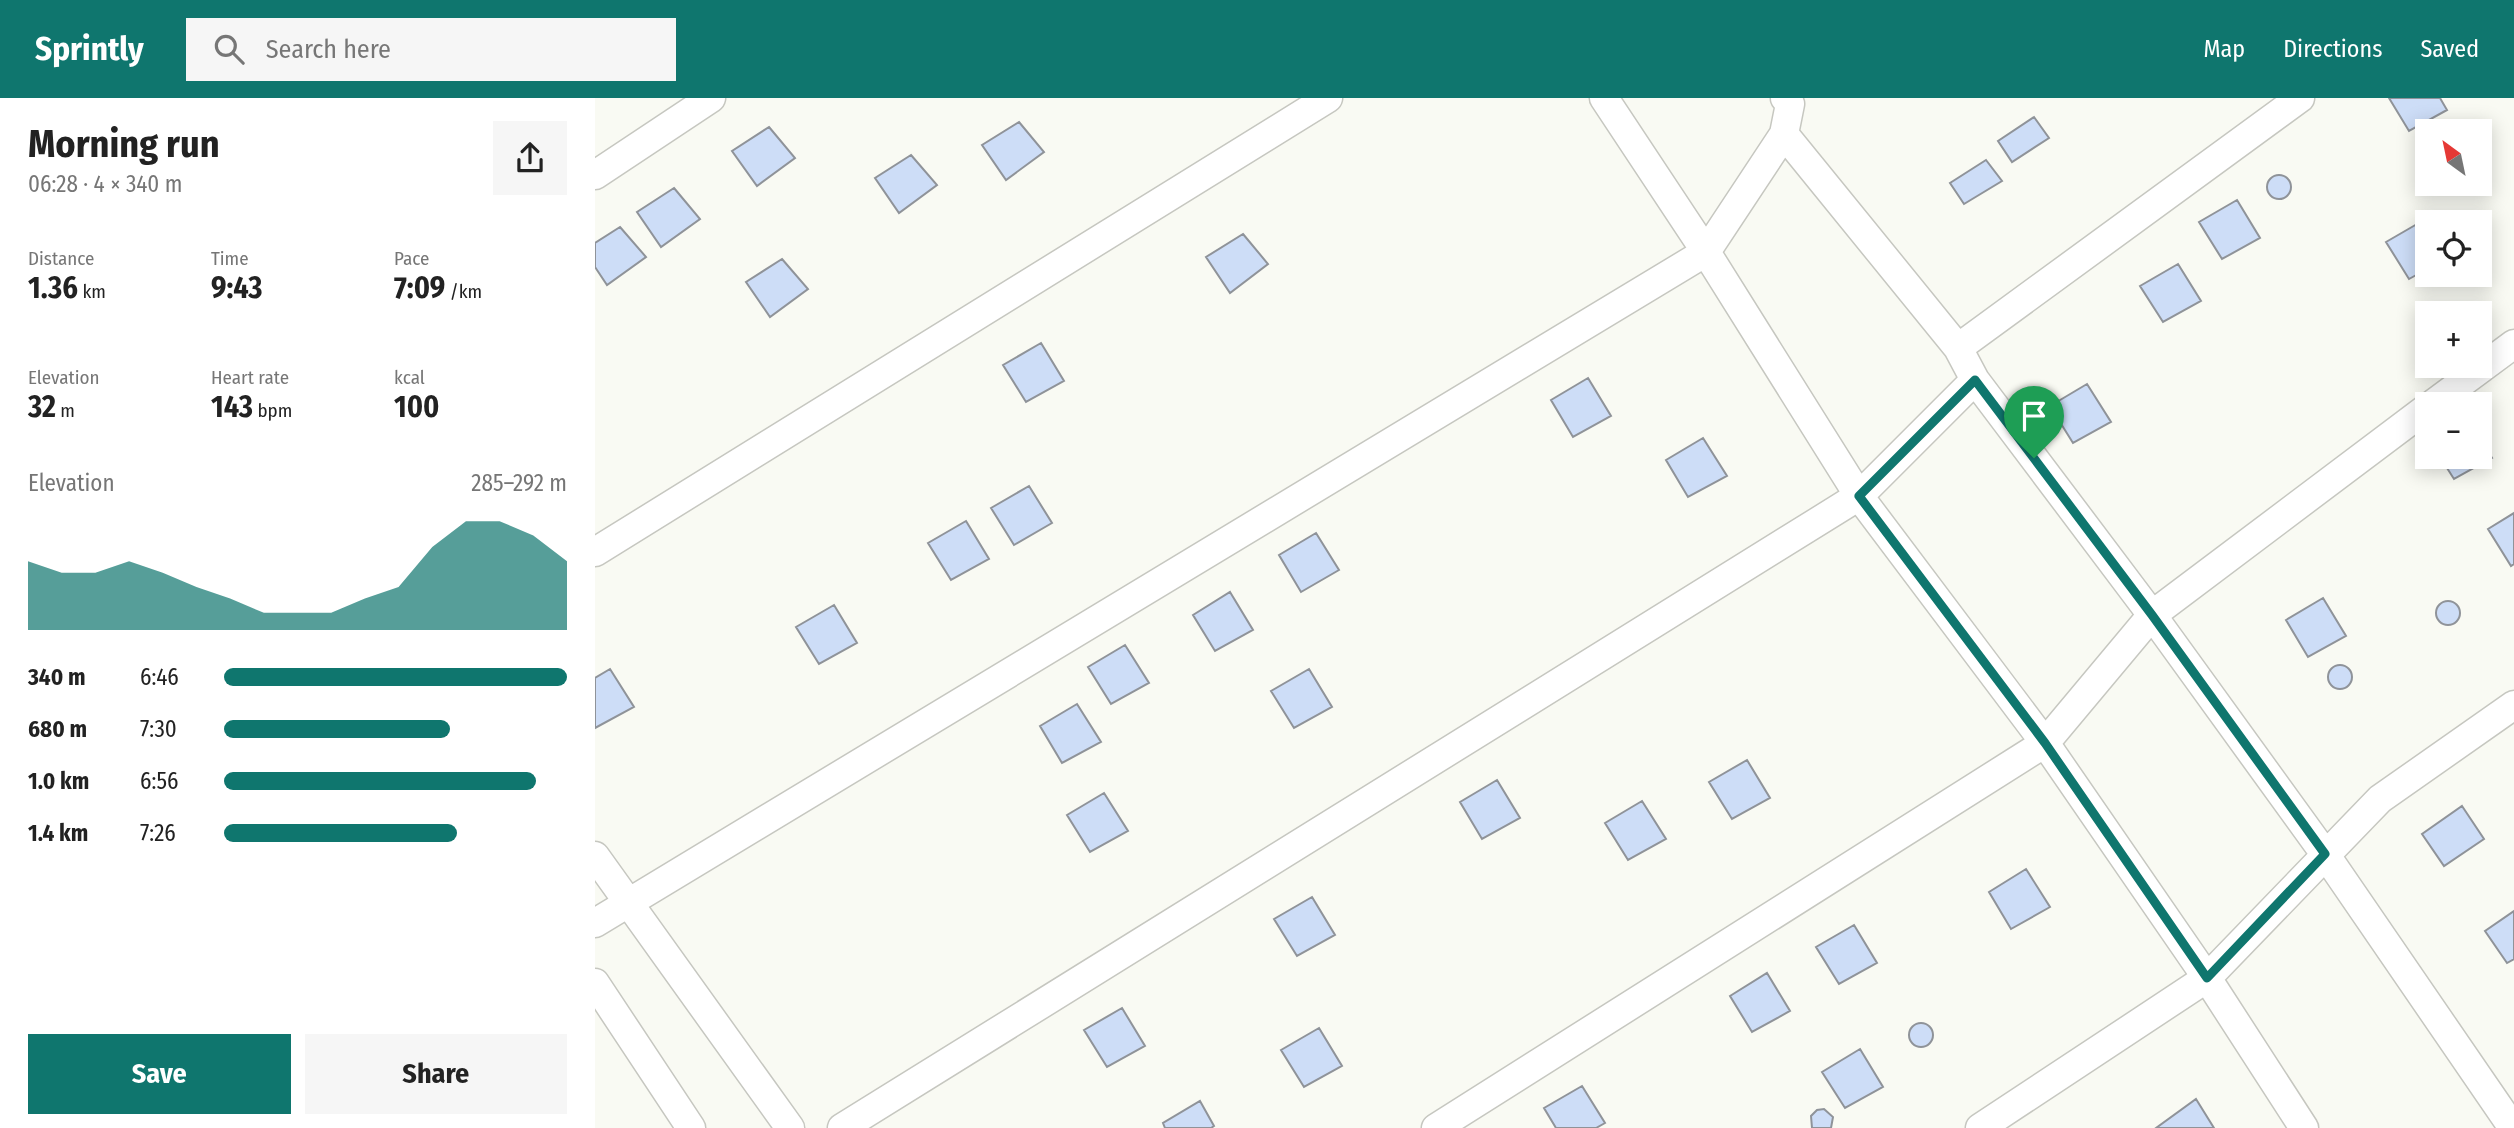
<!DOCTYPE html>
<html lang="en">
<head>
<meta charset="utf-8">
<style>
  body { margin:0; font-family:"Fira Sans Condensed",sans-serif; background:#f6f6f6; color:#222; height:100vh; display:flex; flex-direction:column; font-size:26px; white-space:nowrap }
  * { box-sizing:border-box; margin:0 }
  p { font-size:23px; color:#767676 }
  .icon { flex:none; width:38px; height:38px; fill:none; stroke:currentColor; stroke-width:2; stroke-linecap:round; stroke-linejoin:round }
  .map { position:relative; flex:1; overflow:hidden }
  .details { display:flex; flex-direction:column; background:#fff; width:595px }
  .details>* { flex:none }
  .needle { width:46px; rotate:327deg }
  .controls { position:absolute; left:1820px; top:21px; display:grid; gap:14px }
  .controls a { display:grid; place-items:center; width:77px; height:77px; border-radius:0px; background:#fff; box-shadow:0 4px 18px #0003; font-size:35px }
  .pin { position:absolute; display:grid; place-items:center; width:60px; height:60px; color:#fff; margin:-72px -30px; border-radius:50% 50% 50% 0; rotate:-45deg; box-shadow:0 0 7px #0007 }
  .pin .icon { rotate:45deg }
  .round { display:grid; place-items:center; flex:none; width:74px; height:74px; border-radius:0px; background:#f6f6f6 }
  .overview { display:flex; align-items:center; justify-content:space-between; height:119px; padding:0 28px }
  h1 { font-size:38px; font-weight:700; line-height:52px }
  .stats { display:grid; grid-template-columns:repeat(3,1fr); gap:10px; height:119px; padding:7px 28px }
  .stats div { display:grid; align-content:center }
  .stats b { font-size:30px; font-weight:700 }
  .stats small { font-size:19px; font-weight:400 }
  .stats p { font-size:19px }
  .chart { height:196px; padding:14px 28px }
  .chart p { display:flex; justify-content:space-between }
  .chart svg { width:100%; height:126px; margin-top:7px; fill:#0f766e; opacity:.7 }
  .button { display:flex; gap:14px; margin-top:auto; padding:14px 28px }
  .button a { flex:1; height:80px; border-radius:0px; background:#0f766e; color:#fff; font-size:28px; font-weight:700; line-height:80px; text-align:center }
  .button a+a { background:#f6f6f6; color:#222 }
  ul { padding:0 28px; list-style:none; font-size:23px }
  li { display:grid; grid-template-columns:112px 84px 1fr; align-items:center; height:52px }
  li i { height:18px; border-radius:9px; background:#0f766e }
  header { display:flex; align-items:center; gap:42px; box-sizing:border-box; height:98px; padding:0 35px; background:#0f766e; color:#fff }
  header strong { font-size:33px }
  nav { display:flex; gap:38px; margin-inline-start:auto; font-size:24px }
  .search { width:490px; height:63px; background:#f6f6f6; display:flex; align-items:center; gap:18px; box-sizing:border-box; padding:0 24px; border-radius:0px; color:#767676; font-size:26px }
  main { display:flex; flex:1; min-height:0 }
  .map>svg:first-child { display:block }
  .building { fill:#cdddf7; stroke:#8f9399; stroke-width:2 }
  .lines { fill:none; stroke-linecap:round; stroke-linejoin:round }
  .minor-casing { stroke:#c6c7c0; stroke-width:31 }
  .minor { stroke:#fff; stroke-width:28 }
  .route-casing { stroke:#fff; stroke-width:14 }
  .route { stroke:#0f766e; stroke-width:9 }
</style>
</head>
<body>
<header>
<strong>Sprintly</strong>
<div class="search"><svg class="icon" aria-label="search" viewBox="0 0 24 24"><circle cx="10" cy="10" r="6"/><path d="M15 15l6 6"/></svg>Search here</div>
<nav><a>Map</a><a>Directions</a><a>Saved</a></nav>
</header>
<main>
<section class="details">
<div class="overview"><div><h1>Morning run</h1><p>06:28 · 4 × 340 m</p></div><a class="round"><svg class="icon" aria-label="share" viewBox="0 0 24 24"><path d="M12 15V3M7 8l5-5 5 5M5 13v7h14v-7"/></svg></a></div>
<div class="stats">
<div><p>Distance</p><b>1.36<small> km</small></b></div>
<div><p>Time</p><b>9:43</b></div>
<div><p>Pace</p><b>7:09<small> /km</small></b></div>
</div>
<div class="stats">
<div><p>Elevation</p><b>32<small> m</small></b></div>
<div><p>Heart rate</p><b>143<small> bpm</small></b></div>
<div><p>kcal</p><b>100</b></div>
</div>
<div class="chart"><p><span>Elevation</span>285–292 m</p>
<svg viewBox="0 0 160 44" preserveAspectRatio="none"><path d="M0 44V20L10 24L20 24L30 20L40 24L50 29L60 33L70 38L80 38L90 38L100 33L110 29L120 15L130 6L140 6L150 11L160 20V44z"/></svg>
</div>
<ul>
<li><b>340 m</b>6:46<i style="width:100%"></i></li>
<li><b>680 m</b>7:30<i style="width:66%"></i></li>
<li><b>1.0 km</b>6:56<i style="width:91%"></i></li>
<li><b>1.4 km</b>7:26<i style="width:68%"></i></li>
</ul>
<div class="button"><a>Save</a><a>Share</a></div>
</section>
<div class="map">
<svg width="1919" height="1030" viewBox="0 0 1919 1030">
  <rect width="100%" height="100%" fill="#f9faf3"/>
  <path class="building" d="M1794 0H1845L1852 12 1814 33Z
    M1439 19 1454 40 1417 64 1403 43Z
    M424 24 449 54 411 82 387 47Z
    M174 29 200 60 162 88 137 53Z
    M316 57 342 87 304 115 280 80Z
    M1391 62 1407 83 1369 106 1355 85Z
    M1672 89a12 12 0 1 1 24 0a12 12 0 1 1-24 0Z
    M79 90 105 121 66 149 42 114Z
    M1642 102 1665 140 1627 161 1604 124Z
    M1829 122 1832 127V171L1814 181 1791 144Z
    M25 129 51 159 12 187 0 169V145Z
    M648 136 673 166 635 195 611 159Z
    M187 161 213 191 175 219 151 184Z
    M1583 166 1606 203 1568 224 1545 188Z
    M446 245 469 283 431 304 408 267Z
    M993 280 1016 318 978 339 956 302Z
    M1492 286 1516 324 1478 345 1455 308Z
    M1108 340 1132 378 1093 399 1071 362Z
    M1885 341 1897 360 1859 381 1845 359H1885Z
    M434 388 457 425 419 447 396 410Z
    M1919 415V466L1916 468 1893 431Z
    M371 423 394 461 356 482 333 445Z
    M721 435 744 472 706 494 684 457Z
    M635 494 658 532 620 553 598 517Z
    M1728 500 1751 538 1713 559 1691 522Z
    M1841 515a12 12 0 1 1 24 0a12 12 0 1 1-24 0Z
    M239 507 262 545 224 566 201 529Z
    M530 547 554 585 516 606 493 569Z
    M1733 579a12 12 0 1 1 24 0a12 12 0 1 1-24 0Z
    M15 571 39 609 0 630V580Z
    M714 571 737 609 699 630 676 593Z
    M482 606 506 644 467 665 445 628Z
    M1152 662 1175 700 1137 721 1114 684Z
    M902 682 925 720 887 741 865 704Z
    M509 695 533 733 495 754 472 717Z
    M1047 703 1071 741 1033 762 1010 725Z
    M1867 708 1889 741 1849 768 1827 736Z
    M1431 771 1455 809 1416 831 1394 794Z
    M717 799 740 837 702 858 679 821Z
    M1919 813V861L1912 865 1890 833Z
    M1259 827 1282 865 1244 886 1221 849Z
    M1172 875 1195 913 1157 934 1135 898Z
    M527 910 550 948 512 969 489 932Z
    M1314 937a12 12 0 1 1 24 0a12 12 0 1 1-24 0Z
    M724 930 747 968 709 989 686 952Z
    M1265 951 1288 989 1250 1010 1227 974Z
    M987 988 1010 1025 1001 1030H961L949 1010Z
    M1601 1001 1619 1030H1561Z
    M605 1003 619 1028 616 1030H570L568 1025Z
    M1229 1011 1238 1019 1236 1030H1217L1216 1018 1222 1012Z"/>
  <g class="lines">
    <defs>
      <path id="minor" d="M1009 0 1111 154 1264 398 1450 645 1612 880 1709 1030
        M1190 0 1195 6 1189 36 1363 250 1380 282 1557 517 1730 756 1918 1030
        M0 77 116 0
        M1363 250 1705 0
        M1838 306 1919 246
        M0 454 733 0
        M0 758 195 1030
        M0 825 1111 154 1189 36
        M0 885 96 1030
        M247 1030 1264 398 1380 282
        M841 1030 1450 645 1557 517 1832 310
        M1385 1030 1612 880 1785 701 1919 607"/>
    </defs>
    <use href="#minor" class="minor-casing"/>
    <use href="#minor" class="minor"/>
  </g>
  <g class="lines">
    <defs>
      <path id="route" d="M1380 282 1557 517 1730 756 1612 880 1450 645 1264 398Z"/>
    </defs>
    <use href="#route" class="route-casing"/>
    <use href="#route" class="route"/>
  </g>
</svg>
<div class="controls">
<a><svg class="needle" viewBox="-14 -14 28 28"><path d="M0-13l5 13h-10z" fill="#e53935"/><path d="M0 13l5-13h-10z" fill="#767676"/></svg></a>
<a><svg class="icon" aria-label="locate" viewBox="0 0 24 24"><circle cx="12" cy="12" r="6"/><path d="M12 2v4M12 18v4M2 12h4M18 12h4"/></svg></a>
<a>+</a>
<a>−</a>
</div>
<div class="pin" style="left:1439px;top:360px;background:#1e9e55"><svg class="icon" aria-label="arrive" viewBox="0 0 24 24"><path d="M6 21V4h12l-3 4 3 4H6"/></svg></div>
</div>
</main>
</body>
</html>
